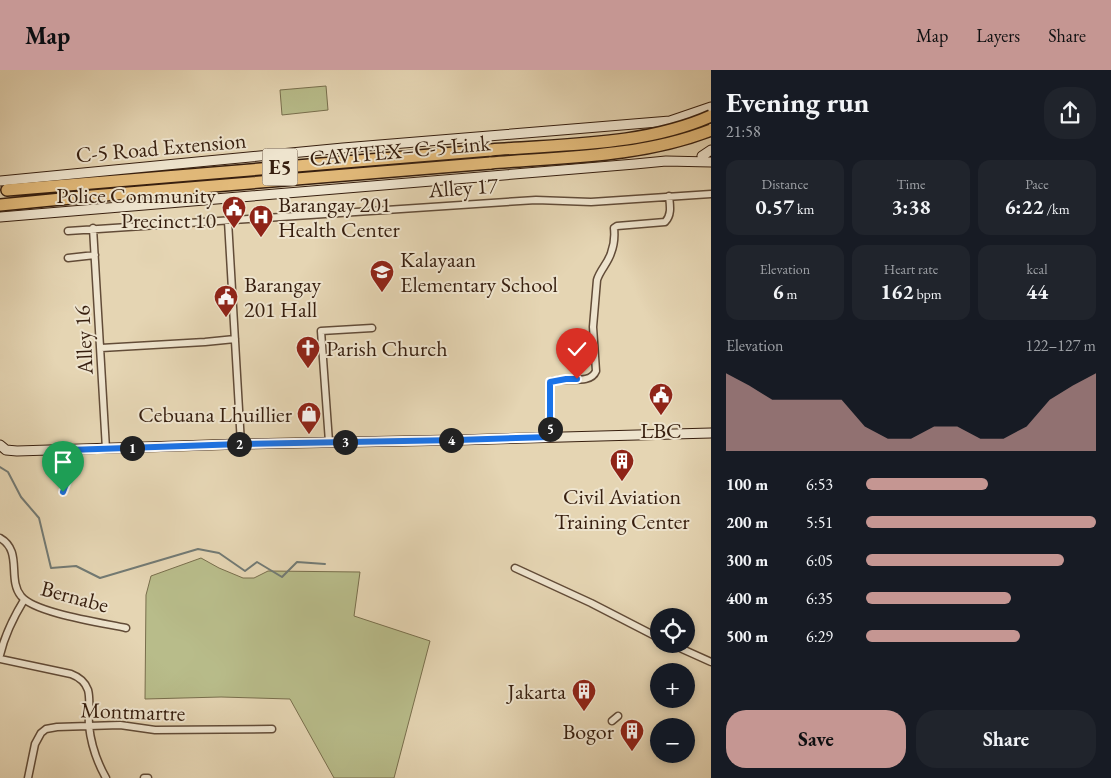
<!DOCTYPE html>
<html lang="en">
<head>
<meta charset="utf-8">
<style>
  body { margin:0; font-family:"EB Garamond",serif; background:#20242c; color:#f1f3f6; height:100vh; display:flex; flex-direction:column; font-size:19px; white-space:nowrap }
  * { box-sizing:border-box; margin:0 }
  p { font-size:16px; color:#9ea1a6 }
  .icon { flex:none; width:28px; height:28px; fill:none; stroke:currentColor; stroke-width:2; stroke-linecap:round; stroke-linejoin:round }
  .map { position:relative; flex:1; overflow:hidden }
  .details { display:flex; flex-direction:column; background:#171b24; width:400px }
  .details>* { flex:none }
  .tools { position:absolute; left:650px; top:538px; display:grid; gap:10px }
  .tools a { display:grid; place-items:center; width:45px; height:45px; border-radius:50%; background:#171b24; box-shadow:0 2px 8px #0003; font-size:25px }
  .pin { position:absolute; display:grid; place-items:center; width:42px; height:42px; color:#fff; margin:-51px -21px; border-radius:50% 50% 50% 0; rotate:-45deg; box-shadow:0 0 5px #0007 }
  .pin .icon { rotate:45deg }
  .km { position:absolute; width:25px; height:25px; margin:-12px; border-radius:50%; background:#222; color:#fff; font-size:14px; line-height:25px; text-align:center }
  .round { display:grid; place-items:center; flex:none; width:52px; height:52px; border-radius:20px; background:#20242c }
  .summary { display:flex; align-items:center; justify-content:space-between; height:85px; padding:0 15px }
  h1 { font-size:28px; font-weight:700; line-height:38px }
  .stats { display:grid; grid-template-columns:repeat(3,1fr); gap:8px; height:85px; padding:5px 15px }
  .stats div { display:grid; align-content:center; border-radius:12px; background:#20242c; text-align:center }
  .stats b { font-size:21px; font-weight:700 }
  .stats small { font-size:14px; font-weight:400 }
  .stats p { font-size:14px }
  .chart { height:140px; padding:10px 15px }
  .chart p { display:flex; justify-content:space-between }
  .chart svg { width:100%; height:90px; margin-top:5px; fill:#c59692; opacity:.7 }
  .cta { display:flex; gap:10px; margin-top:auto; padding:10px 15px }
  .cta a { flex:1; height:58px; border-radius:20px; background:#c59692; color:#111; font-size:20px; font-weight:700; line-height:58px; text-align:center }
  .cta a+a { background:#20242c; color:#f1f3f6 }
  ul { padding:0 15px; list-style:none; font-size:16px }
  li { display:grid; grid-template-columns:80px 60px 1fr; align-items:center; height:38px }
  li i { height:12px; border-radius:6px; background:#c59692 }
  header { display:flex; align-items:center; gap:30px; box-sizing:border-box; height:70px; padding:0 25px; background:#c59692; color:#111 }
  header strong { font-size:24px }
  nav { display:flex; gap:28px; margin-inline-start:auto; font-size:18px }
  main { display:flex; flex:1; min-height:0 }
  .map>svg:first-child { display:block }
  .green { fill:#b8bc8a; stroke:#786e4c }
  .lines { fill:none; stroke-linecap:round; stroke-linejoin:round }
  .stream { stroke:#727a74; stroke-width:2 }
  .street-casing { stroke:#624c38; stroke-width:9 }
  .secondary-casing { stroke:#371f0f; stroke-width:11 }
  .highway-casing { stroke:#371f0f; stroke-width:14 }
  .street { stroke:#eee4ce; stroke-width:6 }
  .secondary { stroke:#eee4ce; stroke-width:9 }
  .highway { stroke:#e2ba7a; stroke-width:11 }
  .highway-bridge-casing { stroke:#371f0f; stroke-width:14; stroke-linecap:butt }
  .highway-bridge { stroke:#e2ba7a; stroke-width:11 }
  .route-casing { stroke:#fff; stroke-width:10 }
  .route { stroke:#1a73e8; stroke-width:6 }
  .labels { text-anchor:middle; stroke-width:4; stroke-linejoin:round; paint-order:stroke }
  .shield { fill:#eee4ce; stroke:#6e5a48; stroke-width:1 }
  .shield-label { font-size:21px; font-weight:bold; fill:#371f0f }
  .street-label { font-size:22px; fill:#371f0f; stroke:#eee4ce }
  .poi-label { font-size:22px; fill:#371f0f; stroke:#eee4ce; text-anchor:end }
</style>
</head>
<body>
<header>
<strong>Map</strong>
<nav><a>Map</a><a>Layers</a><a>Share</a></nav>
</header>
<main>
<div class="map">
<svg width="711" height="708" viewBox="0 0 711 708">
  <rect width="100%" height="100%" fill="#e5d5b3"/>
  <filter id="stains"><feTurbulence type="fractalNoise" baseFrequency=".004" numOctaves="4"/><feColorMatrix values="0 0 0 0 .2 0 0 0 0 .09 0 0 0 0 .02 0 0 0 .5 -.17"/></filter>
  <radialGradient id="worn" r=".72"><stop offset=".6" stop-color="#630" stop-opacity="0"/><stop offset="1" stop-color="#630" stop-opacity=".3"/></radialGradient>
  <path class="green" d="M326 16 328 40 282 45 280 20Z
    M201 488 219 498 243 508H254L268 501 360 502 354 546 430 571 394 708H334L290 629 221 627 145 629 146 525 151 506Z"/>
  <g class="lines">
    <path class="stream" d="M0 397 8 402 21 427 39 448 51 498 76 496 100 508 198 479 219 483 245 501 257 492 282 507 297 492 325 494"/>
    <defs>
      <path id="street" d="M228 151 241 374
        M93 158 106 379
        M68 161 536 130 591 132 711 124
        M68 188 95 185
        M101 278 205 272 235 269
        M550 367V312C564 306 590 316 596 301L593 257 597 210C600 200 608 193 611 183 614 175 615 167 614 158L617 156 665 152C672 145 670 135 669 126
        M329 372 321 261 372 258
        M63 422 69 406V380
        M0 468C23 481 7 509 21 526 34 543 103 553 126 558
        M515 498 591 533 659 568
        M671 574 711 592
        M0 585C5 564 13 548 24 530
        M0 589 71 604C79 607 85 611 88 620 91 631 88 644 89 656 91 674 97 692 106 708
        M612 651 618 646
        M28 708 35 674 41 663 46 659 57 657 120 655 155 660 272 659
        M144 708H148"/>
      <path id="secondary" d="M702 86 711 80
        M0 111 343 78 670 51 711 37
        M0 147 635 94 666 91 711 92
        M0 375 6 380 17 381 241 374 457 370 711 363"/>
      <path id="highway" d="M7 120 491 80
        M0 135 92 126 491 93"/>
    </defs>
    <use href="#street" class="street-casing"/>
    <use href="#secondary" class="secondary-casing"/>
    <use href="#highway" class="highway-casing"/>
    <use href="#street" class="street"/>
    <use href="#secondary" class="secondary"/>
    <use href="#highway" class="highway"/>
    <defs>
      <path id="highway-bridge" d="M491 80C562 74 644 76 711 46
        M491 93C564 87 642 87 711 60"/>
    </defs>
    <use href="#highway-bridge" class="highway-bridge-casing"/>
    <use href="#highway-bridge" class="highway-bridge"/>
  </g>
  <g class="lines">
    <defs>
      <path id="route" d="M63 422 69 406V380L241 374 457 370 550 367V312L566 309H577"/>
    </defs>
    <use href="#route" class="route-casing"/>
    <use href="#route" class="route"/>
  </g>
  <defs>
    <symbol id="civic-pin" viewBox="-11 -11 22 30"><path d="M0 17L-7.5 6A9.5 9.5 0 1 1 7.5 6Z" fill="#8f2418" stroke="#eee4ce"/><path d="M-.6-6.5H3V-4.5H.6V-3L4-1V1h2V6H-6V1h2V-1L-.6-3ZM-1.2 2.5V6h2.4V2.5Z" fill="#fff"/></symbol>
    <symbol id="hospital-pin" viewBox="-11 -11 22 30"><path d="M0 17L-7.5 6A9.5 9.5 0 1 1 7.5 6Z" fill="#8f2418" stroke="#eee4ce"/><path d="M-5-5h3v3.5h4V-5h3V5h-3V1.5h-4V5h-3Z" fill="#fff"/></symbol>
    <symbol id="school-pin" viewBox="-11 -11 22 30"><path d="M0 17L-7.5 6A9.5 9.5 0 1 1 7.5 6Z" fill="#8f2418" stroke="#eee4ce"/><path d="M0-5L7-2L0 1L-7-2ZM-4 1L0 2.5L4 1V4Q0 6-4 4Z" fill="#fff"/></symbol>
    <symbol id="church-pin" viewBox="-11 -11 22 30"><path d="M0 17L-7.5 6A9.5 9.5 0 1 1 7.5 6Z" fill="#8f2418" stroke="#eee4ce"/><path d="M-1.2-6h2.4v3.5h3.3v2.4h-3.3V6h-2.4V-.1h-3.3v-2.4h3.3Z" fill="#fff"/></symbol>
    <symbol id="shop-pin" viewBox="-11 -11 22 30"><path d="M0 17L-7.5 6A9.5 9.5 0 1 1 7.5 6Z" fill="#8f2418" stroke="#eee4ce"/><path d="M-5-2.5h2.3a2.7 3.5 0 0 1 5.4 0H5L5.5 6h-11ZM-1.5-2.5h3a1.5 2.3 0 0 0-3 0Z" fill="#fff"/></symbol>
    <symbol id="building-pin" viewBox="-11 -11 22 30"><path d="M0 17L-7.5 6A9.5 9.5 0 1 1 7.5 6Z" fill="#8f2418" stroke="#eee4ce"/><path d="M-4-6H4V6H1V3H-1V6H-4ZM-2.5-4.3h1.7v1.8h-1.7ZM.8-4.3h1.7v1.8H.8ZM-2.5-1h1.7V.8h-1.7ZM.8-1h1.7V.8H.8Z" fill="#fff"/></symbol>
  </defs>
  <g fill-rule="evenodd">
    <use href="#civic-pin" x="220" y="124" width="28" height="38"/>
    <use href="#hospital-pin" x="247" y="133" width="28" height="38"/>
    <use href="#school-pin" x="368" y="188" width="28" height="38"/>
    <use href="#civic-pin" x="212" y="213" width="28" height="38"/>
    <use href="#church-pin" x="294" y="264" width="28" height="38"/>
    <use href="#civic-pin" x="647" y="311" width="28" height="38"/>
    <use href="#shop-pin" x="295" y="330" width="28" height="38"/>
    <use href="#building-pin" x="608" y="377" width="28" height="38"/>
    <use href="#building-pin" x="570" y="607" width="28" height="38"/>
    <use href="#building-pin" x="618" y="647" width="28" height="38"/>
  </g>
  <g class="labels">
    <rect class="shield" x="262.5" y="78.5" width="35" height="37" rx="4"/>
    <g class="shield-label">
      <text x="280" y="104">E5</text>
    </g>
    <g class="street-label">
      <text transform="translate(161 77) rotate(-5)" y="8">C-5 Road Extension</text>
      <text transform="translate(400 80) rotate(-5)" y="8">CAVITEX–C-5 Link</text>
      <text transform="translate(463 117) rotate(-4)" y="8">Alley 17</text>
      <text transform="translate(83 270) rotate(-93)" y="8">Alley 16</text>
      <text transform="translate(75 526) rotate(15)" y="8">Bernabe</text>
      <text transform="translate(133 641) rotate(2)" y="8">Montmartre</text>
    </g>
    <g class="poi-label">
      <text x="216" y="133">Police Community<tspan x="216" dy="25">Precinct 10</tspan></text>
      <text x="278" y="142" text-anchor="start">Barangay 201<tspan x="278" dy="25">Health Center</tspan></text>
      <text x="400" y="197" text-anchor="start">Kalayaan<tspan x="400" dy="25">Elementary School</tspan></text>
      <text x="244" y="222" text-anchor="start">Barangay<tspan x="244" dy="25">201 Hall</tspan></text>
      <text x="326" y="286" text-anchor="start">Parish Church</text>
      <text x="292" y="352">Cebuana Lhuillier</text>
      <text x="661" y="368" text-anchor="middle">LBC</text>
      <text x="622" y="434" text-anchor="middle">Civil Aviation<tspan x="622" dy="25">Training Center</tspan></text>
      <text x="566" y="629">Jakarta</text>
      <text x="614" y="669">Bogor</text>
    </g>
  </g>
  <rect width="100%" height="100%" filter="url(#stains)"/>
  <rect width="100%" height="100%" fill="url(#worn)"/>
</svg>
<div class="tools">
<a><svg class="icon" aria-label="locate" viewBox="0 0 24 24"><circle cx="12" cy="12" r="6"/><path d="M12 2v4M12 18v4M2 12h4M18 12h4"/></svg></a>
<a>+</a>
<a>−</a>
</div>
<div class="pin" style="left:63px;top:422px;background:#1e9e55"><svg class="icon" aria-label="arrive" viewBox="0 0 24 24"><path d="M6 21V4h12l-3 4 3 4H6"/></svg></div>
<div class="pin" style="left:577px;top:309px;background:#d93025"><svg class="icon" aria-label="check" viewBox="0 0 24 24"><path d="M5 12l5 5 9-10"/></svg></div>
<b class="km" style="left:132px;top:378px">1</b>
<b class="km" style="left:239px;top:374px">2</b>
<b class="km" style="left:345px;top:372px">3</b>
<b class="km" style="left:451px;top:370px">4</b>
<b class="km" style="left:550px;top:359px">5</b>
</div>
<section class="details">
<div class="summary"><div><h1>Evening run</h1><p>21:58</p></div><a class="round"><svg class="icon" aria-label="share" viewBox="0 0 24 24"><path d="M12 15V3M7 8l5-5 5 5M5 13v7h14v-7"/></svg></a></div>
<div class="stats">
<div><p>Distance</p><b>0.57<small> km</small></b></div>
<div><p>Time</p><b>3:38</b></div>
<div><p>Pace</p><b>6:22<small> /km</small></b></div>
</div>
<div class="stats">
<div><p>Elevation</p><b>6<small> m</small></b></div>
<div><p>Heart rate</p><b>162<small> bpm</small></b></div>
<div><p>kcal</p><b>44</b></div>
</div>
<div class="chart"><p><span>Elevation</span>122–127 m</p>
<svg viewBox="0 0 160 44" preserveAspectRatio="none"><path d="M0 44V6L10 12L20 19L30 19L40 19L50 19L60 32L70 38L80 38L90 32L100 32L110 38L120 38L130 32L140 19L150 12L160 6V44z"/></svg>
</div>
<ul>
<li><b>100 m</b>6:53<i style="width:53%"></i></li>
<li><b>200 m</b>5:51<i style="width:100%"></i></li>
<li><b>300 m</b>6:05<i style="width:86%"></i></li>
<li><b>400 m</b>6:35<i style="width:63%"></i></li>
<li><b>500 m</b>6:29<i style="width:67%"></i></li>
</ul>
<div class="cta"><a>Save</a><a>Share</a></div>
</section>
</main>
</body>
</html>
